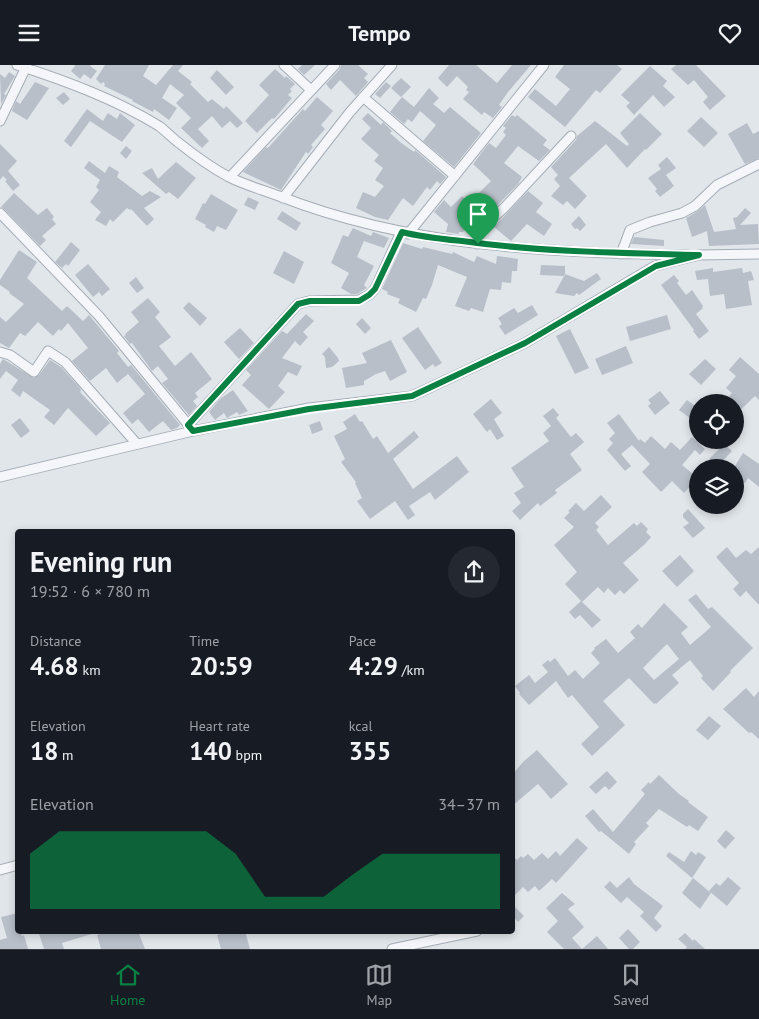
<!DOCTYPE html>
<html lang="en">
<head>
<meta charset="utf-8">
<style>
  body { margin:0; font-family:"PT Sans",sans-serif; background:#242831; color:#f1f3f6; height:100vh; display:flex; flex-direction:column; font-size:19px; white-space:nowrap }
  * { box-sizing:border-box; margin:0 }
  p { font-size:16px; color:#9ea1a6 }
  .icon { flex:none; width:28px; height:28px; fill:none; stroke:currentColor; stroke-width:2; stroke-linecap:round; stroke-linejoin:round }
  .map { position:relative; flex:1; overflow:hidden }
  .panel { position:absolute; left:15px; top:464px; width:500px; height:405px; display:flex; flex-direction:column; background:#171b24; border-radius:5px; box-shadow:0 2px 8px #0003 }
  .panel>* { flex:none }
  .controls { position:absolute; left:689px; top:329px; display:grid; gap:10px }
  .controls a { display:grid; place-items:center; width:55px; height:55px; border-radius:50%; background:#171b24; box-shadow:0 2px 8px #0003; font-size:25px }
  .pin { position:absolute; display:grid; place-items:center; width:42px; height:42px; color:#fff; margin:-51px -21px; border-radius:50% 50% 50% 0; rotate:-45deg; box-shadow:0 0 5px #0007 }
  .pin .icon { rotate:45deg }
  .round { display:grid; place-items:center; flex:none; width:52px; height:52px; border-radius:26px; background:#242831 }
  .summary { display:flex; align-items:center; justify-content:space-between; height:85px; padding:0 15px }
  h1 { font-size:28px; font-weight:700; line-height:38px }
  .figures { display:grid; grid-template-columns:repeat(3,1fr); gap:8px; height:85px; padding:5px 15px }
  .figures div { display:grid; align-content:center }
  .figures b { font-size:25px; font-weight:700 }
  .figures small { font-size:14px; font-weight:400 }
  .figures p { font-size:14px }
  .chart { height:140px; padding:10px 15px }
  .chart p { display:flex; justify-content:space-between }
  .chart svg { width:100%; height:90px; margin-top:5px; fill:#0b8043; opacity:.7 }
  header { display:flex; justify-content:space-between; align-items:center; height:65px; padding:0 15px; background:#171b24; font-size:22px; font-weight:700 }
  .tab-bar { display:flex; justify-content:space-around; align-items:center; height:70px; border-top:1px solid #363941; background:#171b24; font-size:14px; color:#9ea1a6 }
  .tab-bar a { display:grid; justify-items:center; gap:2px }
  .tab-bar .selected { color:#0b8043 }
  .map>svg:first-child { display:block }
  .building { fill:#b8bfc9; fill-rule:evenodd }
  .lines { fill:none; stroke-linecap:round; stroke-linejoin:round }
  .street-casing { stroke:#a6adb6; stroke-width:11 }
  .street { stroke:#f4f6f9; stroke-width:9 }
  .route-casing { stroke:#fff; stroke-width:10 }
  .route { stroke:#0b8043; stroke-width:6 }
</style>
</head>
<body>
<header><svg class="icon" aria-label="menu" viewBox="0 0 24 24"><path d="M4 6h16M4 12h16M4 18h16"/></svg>Tempo<svg class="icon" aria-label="heart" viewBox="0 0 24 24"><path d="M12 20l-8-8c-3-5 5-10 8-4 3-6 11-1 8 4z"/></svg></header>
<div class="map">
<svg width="759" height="884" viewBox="0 0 759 884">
  <rect width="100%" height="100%" fill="#e1e6eb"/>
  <path class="building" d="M74 0H91L90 1 97 6 91 14 84 9 80 14 71 6 75 1Z
    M105 0H149L143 11 156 20 173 0H183L178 6 192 17 190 19 208 37 212 34 224 44 226 41 243 58 237 63 230 56 222 63 212 51 198 64 209 76 202 83 181 63 191 53 176 38 184 30 170 19 162 33 177 43 169 55 154 44 153 47 132 36 133 35 104 21 105 19 103 17 101 19 96 14Z
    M302 0H315L304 10 298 4Z
    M341 0H358L368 9 364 13 368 17 356 31 340 15 331 25 326 19 340 4Z
    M449 0H476L497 18 512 0H531L508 27 499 40 502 42 493 53 484 47 482 50 463 34 469 27 466 25 468 22 457 11 447 22 438 13Z
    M564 0H617L622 4 600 28 596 25 565 62 528 32 535 24 556 41 570 24 555 12Z
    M676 0H696L726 31 710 45 703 37 708 32 694 15 688 20 677 10 671 4Z
    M650 1 667 16 663 21 675 32 664 42 653 30 634 50 626 41 630 38 621 30Z
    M275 4 285 13 286 11 295 19 290 24 292 26 288 30 292 33 274 54 272 53 257 68 245 56 269 30 259 20Z
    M217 5 234 22 226 30 210 13Z
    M9 7 15 11 4 29 6 30 1 39 0 9 5 13Z
    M401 13 411 22 401 32 391 23Z
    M35 17 49 23 27 55 12 46 16 36 20 39Z
    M386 17 391 21 380 33 375 29Z
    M429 23 439 33 433 39 444 48 450 42 481 68 454 102 423 76 436 60 420 46 412 57 408 54 404 59 390 47 402 32 414 42Z
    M64 27 70 34 63 40 56 33Z
    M317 32 333 46 321 60 325 64 311 80 313 82 308 89 306 87 281 125 243 107 266 82 268 83 303 44 305 46Z
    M87 44 103 56 108 48 117 54 120 48 135 60 122 77 90 56 71 82 64 76Z
    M368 48 381 60 383 57 392 66 390 68 400 77 414 87 415 85 446 112 440 119 437 116 430 125 427 122 413 141 403 133 388 155 375 152 356 143 363 127 375 132 384 121 375 115 383 103 374 96 379 90 361 74 371 63 362 54Z
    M640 48 662 69 646 85 645 84 627 103 606 79 569 113 587 131 575 144 567 136 563 140 551 131 560 121 554 114 558 110 551 102 576 75 577 71 595 56 627 81 629 79 620 68Z
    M512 50 515 52 517 50 547 75 543 80 550 85 539 96 518 81 504 98 522 112 518 119 496 142 488 135 483 139 476 131 491 116 473 99 489 78 496 83 506 70 503 67 506 63 503 61Z
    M701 52 718 68 704 82 687 66Z
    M747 58 753 69 759 66V93L745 99 728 69Z
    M0 79 17 96 8 106 20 120 13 126 5 116 7 115 3 111 0 115Z
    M126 81 132 86 126 94 120 88Z
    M667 92 676 103 666 110 674 121 660 132 655 126 657 124 648 113 661 104 658 100Z
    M89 96 105 108 109 101 119 107 117 112 142 131 150 126 161 132 144 143 154 154 147 161 131 144 130 145 127 143 113 157 110 154 106 161 95 155 101 147 90 137 99 125 96 122 100 115 84 103Z
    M176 97 196 113 178 134 169 127 166 129 142 108 152 103 158 114Z
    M528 126 543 138 536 147 552 159 544 171 527 159 511 176 494 162Z
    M14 128 38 150 47 143 54 152 52 154 56 159 42 171 46 175 40 181 4 144 1 142Z
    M211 129 238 145 226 165 217 161 214 167 205 162 206 160 195 154 203 138 205 139Z
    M462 131 470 139 461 148 470 158 463 167H459V169L446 167 448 159 434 147 444 135 451 142Z
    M248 132 259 137 255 145 244 140Z
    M705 140 714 167 736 164 733 153 737 152 745 143 751 148 740 160 758 159 759 179 709 181 707 166 692 172 686 153 698 146Z
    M282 146 301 158 296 166 277 154Z
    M579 151 586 160 580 166 577 163 575 164 571 159Z
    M353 163 371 171 373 167 389 173 384 183 364 176 357 192 374 201 364 220 367 223 357 229H351L341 223 349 208 331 198 343 170 348 172Z
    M634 172 664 175V181L631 179Z
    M71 177 80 185 68 201 66 199 62 203 55 197Z
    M403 178 422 184 423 182 452 189 453 187 474 197 477 191 496 199 497 191 518 194 517 206H512L511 218 502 217 501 225 490 224 483 247 471 243 469 246 455 241 467 212 438 200 432 220 426 234 423 233 416 247 398 238 400 234 387 229 388 227 382 224Z
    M19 185 37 197 27 213 62 246 67 241 83 256 89 250 119 286 117 288 128 302 131 300 180 360 177 363 171 365 163 356 149 367 138 354 132 359 123 348 145 329 128 309 117 318 106 303 90 316 72 296 88 283 68 258 61 266 59 264 53 271 38 257 25 271 20 268 9 283 0 278V252L6 257 24 239 9 228 10 227 0 220V215Z
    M284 186 304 197 294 219 273 208Z
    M88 199 110 224 102 231 99 227 93 232 75 210Z
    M541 200 565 201V211L540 210Z
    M713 203V207L742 203 743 208 751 206 754 215 748 216 752 240 726 244 724 229 710 231 708 214 697 215 695 206Z
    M597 208 601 214 579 230 577 228 574 231 555 228 565 209 584 216Z
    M674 210 679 216 677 218 686 230 692 225 703 241 702 242 703 243 696 249 709 266 699 274 693 266 694 265 661 220Z
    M136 212 144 223 137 228 129 218Z
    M148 233 160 247 155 252 171 272 159 281 175 301 191 287 212 314 195 328 198 332 193 336 197 341 189 350 162 318 168 314 158 301 152 306 132 278 130 279 124 271 126 270 125 269 139 257 131 247Z
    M189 237 207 253 200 261 183 243Z
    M532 240 538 250 505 270 499 261 502 259 498 253 514 243 518 248Z
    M306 249 314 256 303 267 308 272 300 281 295 276 282 293 302 301 297 311 288 307 278 321 285 327 269 344 242 320 251 310 246 305 282 266 287 269Z
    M667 250 671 264 630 276 626 262Z
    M362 253 371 263 365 269 356 259Z
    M418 262 442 298 435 302 433 299 425 305 402 273Z
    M240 263 254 278 239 294 224 277Z
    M570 264 589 303 575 309 556 271Z
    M391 275 407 307 390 316 385 306 376 309 364 316V320L346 323 342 303 367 298 362 288Z
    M626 281 633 298 602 310 595 294Z
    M329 282 338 293 339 296 332 302 326 303 325 292 322 289Z
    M740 292 759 309V335L755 331 735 350V338H723L732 328 726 323 736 311 729 305Z
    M3 294 34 313 39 310 50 295 61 302 80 323 81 326 80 327 110 358 96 371 68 343 54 360 44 352 50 345 23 326 20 332 11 325 18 315 6 306 0 314V299Z
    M705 294 716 304 701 320 689 309Z
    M233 325 248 346 239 350 237 347 227 353 224 348 215 355 209 347 220 334Z
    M660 326 670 338 655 350 648 341 651 338 648 335Z
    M491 334 502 348 494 354 504 371 497 375 490 364 487 367 473 349Z
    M687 335 698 343V359L679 345Z
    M553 343 559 350 556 353 571 372 576 368 584 377 570 389 582 405 555 425 557 428 540 441 538 438 520 455 512 446 521 438 514 428 524 422 511 403 549 376 543 368 551 361 543 351Z
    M355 349 360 357 362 356 373 374 377 371 388 388 414 366 419 372 393 394 413 424 457 391 469 407 435 435 430 427 409 441 415 450 408 455 395 436 370 454 357 436 362 433 355 418 356 417 341 397 345 394 334 371 347 364 343 357Z
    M619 349 639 376 640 374 645 378 651 371 665 384 671 377 680 385 692 372 705 384 700 390 695 385 682 400 698 413 684 428 672 416 661 427 642 407 650 399 632 380 621 389 631 401 625 406 607 385 613 378 609 374 615 368 607 358Z
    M20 353 30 366 21 373 11 360Z
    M320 356 323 365 312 369 309 360Z
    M724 379 732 386 717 402 709 394Z
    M743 388 759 399V422L748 413 745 418 735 411V401Z
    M601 430 612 442 595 458 599 462 596 465 608 480 634 458 637 461 641 457 648 464 646 467 651 472 645 479 623 498 639 515 624 529 620 525 615 530 608 523 604 528 598 522 582 537 565 519 577 507 554 480 574 462 564 453 570 447 568 446 576 438 584 446Z
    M688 444 705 463 693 473 683 462 689 458 683 452V449Z
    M727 482 736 493 746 485 751 489 759 482V540L746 526 740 532 733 524 739 518 716 492Z
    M680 490 694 506 677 522 662 506Z
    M696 529 708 544 712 542 753 583 730 606 731 607 713 626 701 613 703 611 690 595 672 610 679 618 656 639 655 638 654 639 629 613 603 636 625 660 592 691 581 679 599 662 572 630 568 633 556 616 529 640 519 629 520 628 515 621 529 610 535 618 548 607 542 600 548 595 550 597 555 593 568 611 575 605 583 614 600 598 591 588 595 584 594 583 606 574 618 588 635 573 630 567 638 559 642 563 664 538 688 562 681 568 690 580 711 562 688 535ZM667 579 679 594 654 615 643 603Z
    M581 536 601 555 592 563 580 550 575 554 569 547Z
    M746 623 754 632 759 626V674L751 667 749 668 723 644Z
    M709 651 721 661 708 675 696 665Z
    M537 685 568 719 551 734 538 719 512 741V710L524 696Z
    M607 706 617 717 609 725 605 721 596 729 589 722Z
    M659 710 679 729 689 736 688 737 708 752 698 766 689 760 687 762 659 744 646 758 649 761 634 777 636 779 629 789 601 766 599 767 585 751 593 744 613 767 645 729 641 725 649 717 650 719Z
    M726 765 735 773 725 784 717 776Z
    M577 773 588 783 556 818 552 814 539 826 535 821 528 827 523 822 512 833V790L517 795 521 791 523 793 528 789 534 795 542 788 548 794 556 786 560 791Z
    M691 786 696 790 698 787 706 792 692 813 666 791 669 787 684 797Z
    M629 812 634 819 663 841 654 853 662 861 656 867 640 851 644 847 627 832 621 838 604 822 610 816 617 823Z
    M728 812 741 823 727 841 709 826 716 818 720 821Z
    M693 813 711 828 700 844 682 828Z
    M562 828 575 839 568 844 584 862 572 873 582 884 597 871 608 884H564L547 867 558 856 546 843Z
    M512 839 524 851 518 857 512 850Z
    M18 848V868L21 867 22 871 24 870 28 884H0V875L7 873 1 852Z
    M628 864 640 877 633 884H629L619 873Z
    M38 866H95V868L62 878 64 884H44Z
    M110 866H138L145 884H101L97 870Z
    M230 866H245L250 884H221L217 870Z
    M685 868 693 876 694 874 705 884H685L687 882 678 874Z"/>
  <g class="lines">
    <defs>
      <path id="street" d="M17 0C66 16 115 34 159 61 166 66 172 73 179 78 194 90 212 103 229 112 245 120 263 125 279 131 409 182 550 188 688 190
        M284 0 311 25
        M363 32 455 111
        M0 56 27 0
        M230 112 335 0
        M283 133 350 47 392 0
        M0 148 99 251 191 363
        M408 169 544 0
        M477 179 480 165 505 142 571 71
        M621 189 630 165 650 157 682 148 695 141 717 120 759 99
        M0 287 10 290 34 307 48 286 65 297 137 379
        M188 360 298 239 309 236 359 235 369 230 375 224 401 167
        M0 412 193 366 309 343 412 331 525 278 655 201 699 190 759 189
        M0 805 18 800
        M392 884 477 866"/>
    </defs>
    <use href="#street" class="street-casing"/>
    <use href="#street" class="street"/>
  </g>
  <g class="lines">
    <defs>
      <path id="route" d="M402 167C421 172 442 174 462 176 540 187 620 188 699 190L656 201 525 278 412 331 309 344 193 366 188 360 298 239 310 236H359L369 230 375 224Z"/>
    </defs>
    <use href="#route" class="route-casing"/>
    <use href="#route" class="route"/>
  </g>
</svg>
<div class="controls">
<a><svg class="icon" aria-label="locate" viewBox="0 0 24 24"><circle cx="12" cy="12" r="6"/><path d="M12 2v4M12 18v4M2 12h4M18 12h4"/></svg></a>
<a><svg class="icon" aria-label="layers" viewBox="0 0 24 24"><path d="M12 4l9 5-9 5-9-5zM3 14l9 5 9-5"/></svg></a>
</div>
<div class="pin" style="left:478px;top:179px;background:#1e9e55"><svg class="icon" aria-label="arrive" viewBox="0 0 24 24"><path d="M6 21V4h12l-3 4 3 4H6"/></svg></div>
<section class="panel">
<div class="summary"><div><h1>Evening run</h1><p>19:52 · 6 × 780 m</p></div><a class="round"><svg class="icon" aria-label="share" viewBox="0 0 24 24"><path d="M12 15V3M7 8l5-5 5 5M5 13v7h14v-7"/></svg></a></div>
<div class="figures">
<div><p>Distance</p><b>4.68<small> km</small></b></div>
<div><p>Time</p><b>20:59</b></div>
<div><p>Pace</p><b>4:29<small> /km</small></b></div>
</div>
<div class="figures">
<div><p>Elevation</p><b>18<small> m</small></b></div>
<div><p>Heart rate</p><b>140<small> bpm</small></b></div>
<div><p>kcal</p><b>355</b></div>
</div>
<div class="chart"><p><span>Elevation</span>34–37 m</p>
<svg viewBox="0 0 160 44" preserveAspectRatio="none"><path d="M0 44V17L10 6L20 6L30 6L40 6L50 6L60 6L70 17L80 38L90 38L100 38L110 27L120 17L130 17L140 17L150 17L160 17V44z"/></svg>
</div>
</section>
</div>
<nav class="tab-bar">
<a class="selected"><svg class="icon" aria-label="home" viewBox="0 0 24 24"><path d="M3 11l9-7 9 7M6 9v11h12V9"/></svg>Home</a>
<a><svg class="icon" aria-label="map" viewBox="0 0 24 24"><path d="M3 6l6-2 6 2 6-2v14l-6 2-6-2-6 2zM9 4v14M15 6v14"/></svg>Map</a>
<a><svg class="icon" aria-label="saved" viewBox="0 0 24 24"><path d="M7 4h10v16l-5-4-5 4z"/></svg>Saved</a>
</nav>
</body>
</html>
